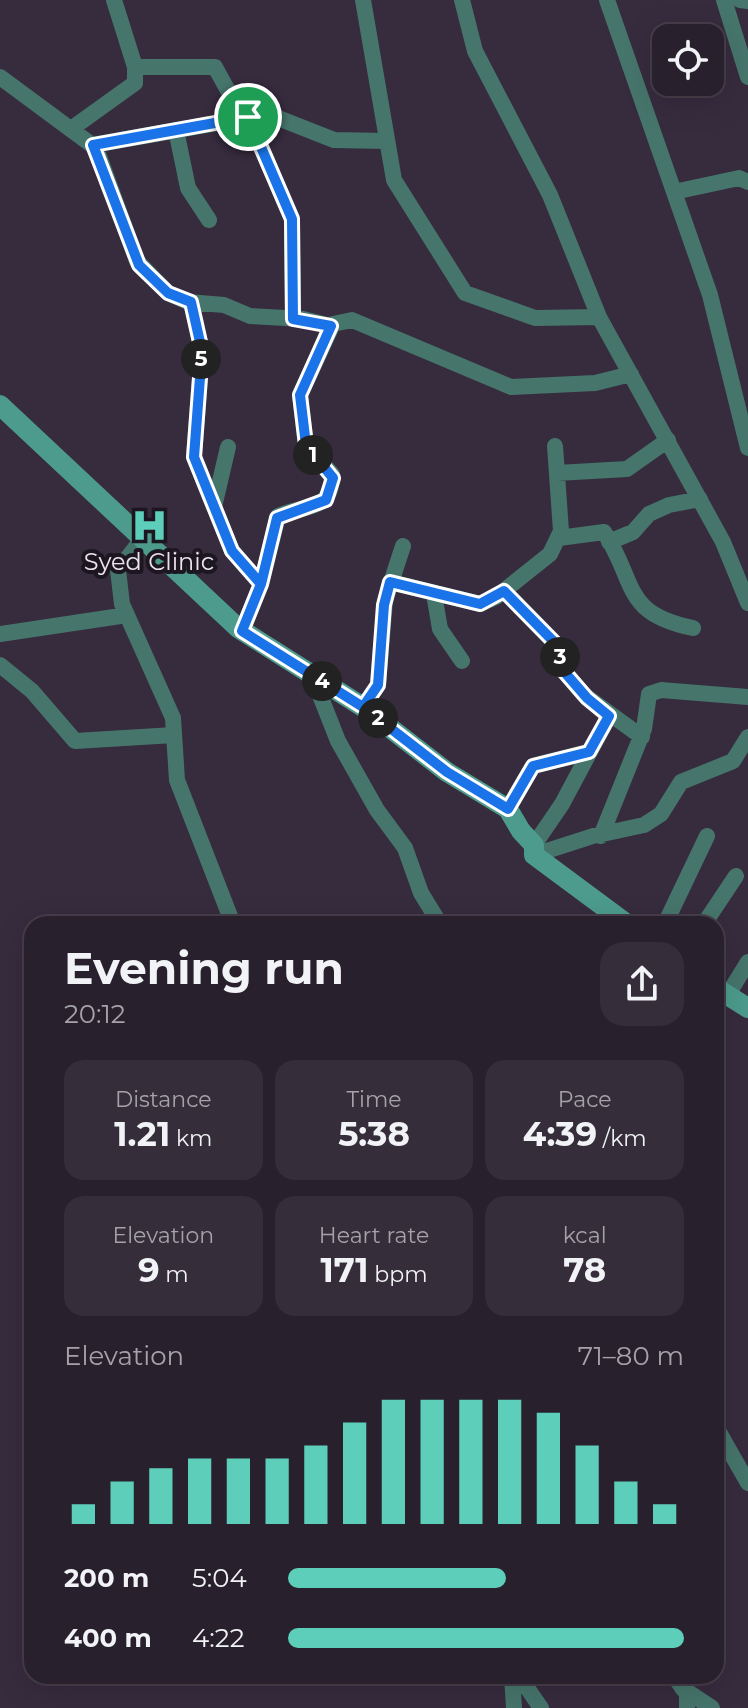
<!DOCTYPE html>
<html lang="en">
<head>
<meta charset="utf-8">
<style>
  body { margin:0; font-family:Montserrat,sans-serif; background:#352d3a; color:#f1f3f6; height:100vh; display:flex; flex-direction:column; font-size:30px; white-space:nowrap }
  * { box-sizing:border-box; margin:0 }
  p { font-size:26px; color:#a5a3aa }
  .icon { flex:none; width:44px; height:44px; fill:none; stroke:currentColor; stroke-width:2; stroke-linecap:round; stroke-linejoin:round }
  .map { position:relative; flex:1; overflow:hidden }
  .panel { position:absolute; left:24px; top:916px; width:700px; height:768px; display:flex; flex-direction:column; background:#29202e; border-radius:24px; box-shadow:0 8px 32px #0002,0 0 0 2px #453e4a }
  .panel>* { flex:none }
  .buttons { position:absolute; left:652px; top:24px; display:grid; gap:16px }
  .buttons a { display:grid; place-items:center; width:72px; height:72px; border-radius:16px; background:#29202e; box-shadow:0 8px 32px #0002,0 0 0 2px #453e4a; font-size:40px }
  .pin { position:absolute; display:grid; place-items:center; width:68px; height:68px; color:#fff; margin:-34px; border:4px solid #fff; border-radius:50%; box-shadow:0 2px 8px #0007 }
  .km { position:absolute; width:40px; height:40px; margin:-20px; border-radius:50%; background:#222; color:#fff; font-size:22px; line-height:40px; text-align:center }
  .round { display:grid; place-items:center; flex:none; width:84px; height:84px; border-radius:24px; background:#352d3a }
  .overview { display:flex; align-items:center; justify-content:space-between; height:136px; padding:0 40px }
  h1 { font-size:44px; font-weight:700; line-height:60px }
  .metrics { display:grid; grid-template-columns:repeat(3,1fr); gap:12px; height:136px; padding:8px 40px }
  .metrics div { display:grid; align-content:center; border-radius:20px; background:#352d3a; text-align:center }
  .metrics b { font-size:34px; font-weight:700 }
  .metrics small { font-size:22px; font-weight:400 }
  .metrics p { font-size:22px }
  .chart { height:224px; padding:16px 40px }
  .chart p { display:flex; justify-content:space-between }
  .chart svg { width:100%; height:144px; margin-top:8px; stroke:#5dceb9; stroke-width:6 }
  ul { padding:0 40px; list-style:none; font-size:26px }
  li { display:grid; grid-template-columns:128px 96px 1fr; align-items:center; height:60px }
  li i { height:20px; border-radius:10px; background:#5dceb9 }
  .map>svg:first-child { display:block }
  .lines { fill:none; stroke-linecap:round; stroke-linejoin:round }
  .street { stroke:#46756b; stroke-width:16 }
  .secondary { stroke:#4c9b8c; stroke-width:20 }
  .route-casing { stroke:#fff; stroke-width:16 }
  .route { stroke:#1a73e8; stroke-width:10 }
  .labels { text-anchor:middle; stroke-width:8; stroke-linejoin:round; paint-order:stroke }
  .poi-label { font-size:24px; fill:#ece3f0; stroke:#1b161f }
</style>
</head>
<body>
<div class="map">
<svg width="748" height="1708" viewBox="0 0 748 1708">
  <rect width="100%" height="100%" fill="#372b3e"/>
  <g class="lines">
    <path class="street" d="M363 0 394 180 465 293 535 318 599 317 550 195 475 51 462 0
      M607 0 710 295 748 448
      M724 0 748 77
      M740 0 748 1
      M135 67H215L243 118
      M0 77 96 148 137 261 168 293 188 302 224 305 250 316 303 319 331 326
      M248 117 292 219 293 319
      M71 129 135 83V67L114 0
      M176 130 188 188 209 220
      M93 145 268 114 334 140 387 141
      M674 192 739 178 748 182
      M191 302 202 351 194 457 232 551 261 584
      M599 317 723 542 748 603
      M557 473 627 469 668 440
      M214 507 228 447
      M143 538 118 570 122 604 173 718 177 780 233 924
      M559 538 604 532C637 582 621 613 693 628
      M609 542 633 532 649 514 669 505 700 499
      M390 582 480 604 496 597 550 554 561 531 555 446
      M504 591 557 645 561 668 584 695 642 737
      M434 594 440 629 462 661
      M242 631 261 584 278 516C305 504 333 512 332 474L306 445 300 395 333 324 352 320 511 387 595 383 631 374
      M0 634 127 615
      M0 665 32 691 75 741 174 735
      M312 675 338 741 377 810 405 848 421 893 440 924
      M363 707 378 685 385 601 403 546
      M508 809 533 766 589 752
      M601 836 644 729 649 694 661 690 748 697
      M534 845 562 804 609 716
      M534 855 593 836 644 825 661 814 681 782 733 761 748 737
      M665 924 707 836
      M704 924 736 876
      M727 996 748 962
      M716 1427 748 1483
      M512 1676 514 1708
      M519 1676 541 1708
      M674 1676 687 1694V1708
      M682 1688 712 1708"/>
    <path class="secondary" d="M0 405 238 628 363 707 447 772 508 809 521 831 534 845V855L627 924
      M716 988 748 1008"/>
  </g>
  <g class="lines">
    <defs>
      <path id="route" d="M248 117 292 219 293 319 331 326 300 395 306 445 333 478 326 500 277 518 261 584 242 631 363 707 447 772 508 809 533 766 589 752 609 716 587 698 561 668 557 645 504 591 480 604 390 582 384 605 378 685 363 707 242 631 261 584 232 551 194 457 202 351 191 302 168 293 139 265 93 145 248 117"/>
    </defs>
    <use href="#route" class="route-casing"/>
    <use href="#route" class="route"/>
  </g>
  <defs>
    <symbol id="hospital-bare" viewBox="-9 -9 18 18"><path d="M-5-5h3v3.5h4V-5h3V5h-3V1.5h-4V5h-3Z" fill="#5dceb9" stroke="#1b161f" stroke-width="2.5" paint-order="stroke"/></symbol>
  </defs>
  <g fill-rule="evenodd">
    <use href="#hospital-bare" x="124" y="500" width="51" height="51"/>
  </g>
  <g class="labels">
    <g class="poi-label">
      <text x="149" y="570">Syed Clinic</text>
    </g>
  </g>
</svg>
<div class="buttons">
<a><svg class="icon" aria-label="locate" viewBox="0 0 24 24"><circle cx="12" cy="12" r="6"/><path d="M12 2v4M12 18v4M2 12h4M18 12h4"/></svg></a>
</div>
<div class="pin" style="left:248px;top:117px;background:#1e9e55"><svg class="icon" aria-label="arrive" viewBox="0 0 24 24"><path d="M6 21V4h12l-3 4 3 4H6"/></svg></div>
<b class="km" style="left:313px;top:455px">1</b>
<b class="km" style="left:378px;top:718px">2</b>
<b class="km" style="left:560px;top:657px">3</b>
<b class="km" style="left:322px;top:681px">4</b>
<b class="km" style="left:201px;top:359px">5</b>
<section class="panel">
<div class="overview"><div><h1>Evening run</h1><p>20:12</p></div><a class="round"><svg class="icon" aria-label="share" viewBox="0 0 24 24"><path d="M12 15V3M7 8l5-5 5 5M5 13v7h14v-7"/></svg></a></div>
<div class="metrics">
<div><p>Distance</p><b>1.21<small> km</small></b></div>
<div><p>Time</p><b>5:38</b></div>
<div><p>Pace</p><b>4:39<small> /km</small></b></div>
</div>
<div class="metrics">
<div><p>Elevation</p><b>9<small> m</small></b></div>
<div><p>Heart rate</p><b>171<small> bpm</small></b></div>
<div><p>kcal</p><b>78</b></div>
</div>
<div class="chart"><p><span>Elevation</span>71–80 m</p>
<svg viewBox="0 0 160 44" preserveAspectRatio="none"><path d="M5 44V38M15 44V31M25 44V27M35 44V24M45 44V24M55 44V24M65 44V20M75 44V13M85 44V6M95 44V6M105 44V6M115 44V6M125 44V10M135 44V20M145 44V31M155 44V38"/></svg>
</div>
<ul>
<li><b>200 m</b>5:04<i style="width:55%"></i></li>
<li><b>400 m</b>4:22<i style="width:100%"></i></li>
</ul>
</section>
</div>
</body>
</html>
